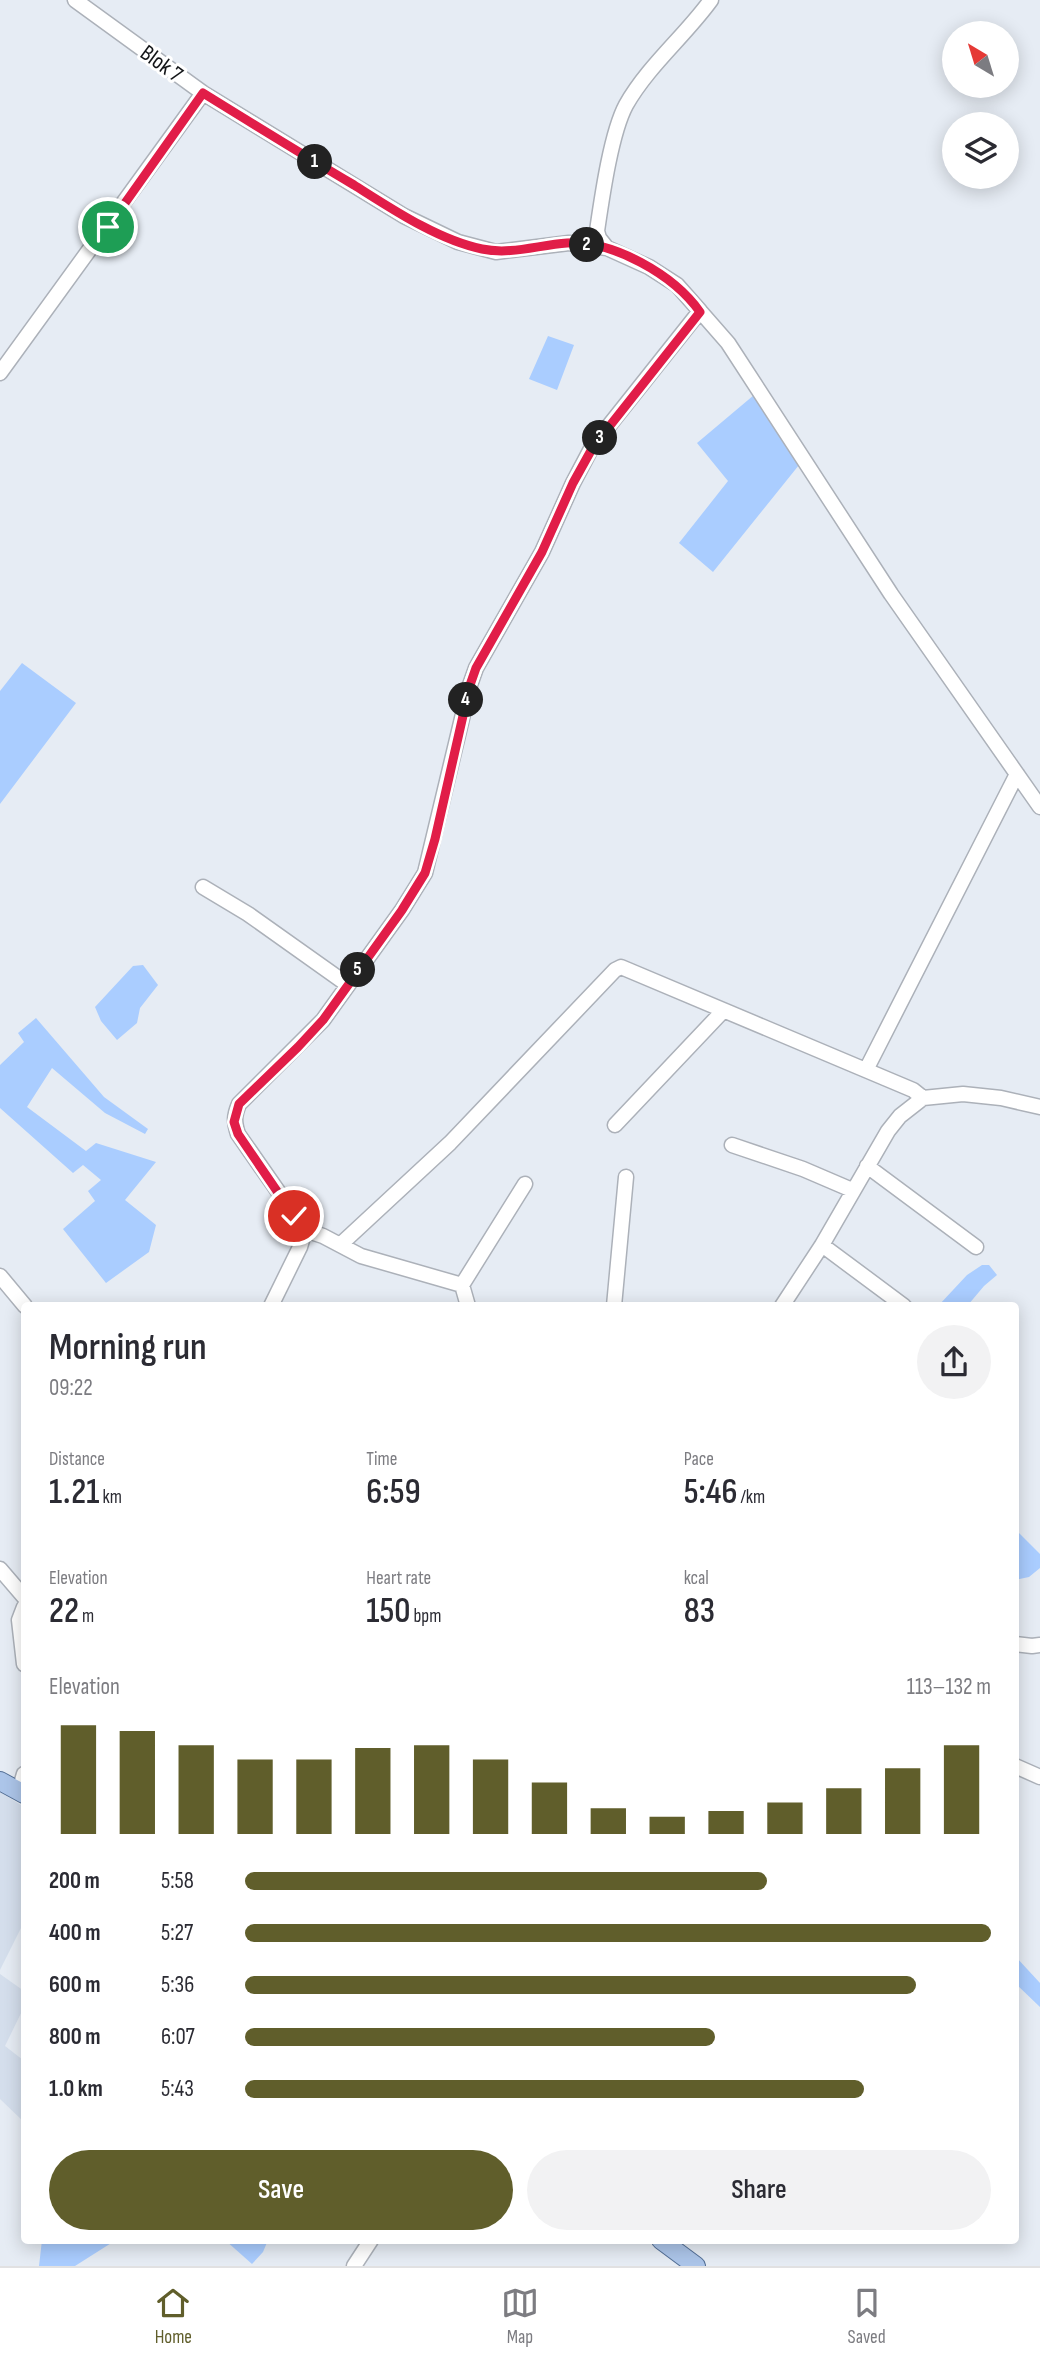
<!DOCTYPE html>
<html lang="en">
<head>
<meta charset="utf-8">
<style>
  body { margin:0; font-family:"Sofia Sans Condensed",sans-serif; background:#f2f2f3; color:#2b2b33; height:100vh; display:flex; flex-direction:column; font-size:26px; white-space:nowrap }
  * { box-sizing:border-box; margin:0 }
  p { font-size:23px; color:#7c7c81 }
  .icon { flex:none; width:38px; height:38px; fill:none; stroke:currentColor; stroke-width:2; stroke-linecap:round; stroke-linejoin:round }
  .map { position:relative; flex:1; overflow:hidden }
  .drawer { position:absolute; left:21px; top:1302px; width:998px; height:942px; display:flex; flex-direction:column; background:#fff; border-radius:7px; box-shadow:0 4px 18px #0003 }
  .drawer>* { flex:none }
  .needle { width:46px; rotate:322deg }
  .tools { position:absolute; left:942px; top:21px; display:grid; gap:14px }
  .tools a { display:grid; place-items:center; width:77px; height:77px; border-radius:50%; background:#fff; box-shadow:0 4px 18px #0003; font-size:35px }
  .pin { position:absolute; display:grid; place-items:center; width:60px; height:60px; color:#fff; margin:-30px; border:4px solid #fff; border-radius:50%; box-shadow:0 2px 7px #0007 }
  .km { position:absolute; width:35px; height:35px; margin:-18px; border-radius:50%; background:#222; color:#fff; font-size:19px; line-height:35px; text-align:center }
  .round { display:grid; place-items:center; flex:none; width:74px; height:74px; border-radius:37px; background:#f2f2f3 }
  .head { display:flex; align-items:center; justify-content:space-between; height:119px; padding:0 28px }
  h1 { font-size:38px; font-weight:600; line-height:52px }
  .figures { display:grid; grid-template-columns:repeat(3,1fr); gap:10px; height:119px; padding:7px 28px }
  .figures div { display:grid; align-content:center }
  .figures b { font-size:35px; font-weight:600 }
  .figures small { font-size:19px; font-weight:400 }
  .figures p { font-size:19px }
  .chart { height:196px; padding:14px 28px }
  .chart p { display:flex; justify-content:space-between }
  .chart svg { width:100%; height:126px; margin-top:7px; stroke:#605e2b; stroke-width:6 }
  .primary-button { display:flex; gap:14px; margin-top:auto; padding:14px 28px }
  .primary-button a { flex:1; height:80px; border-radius:42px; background:#605e2b; color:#fff; font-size:28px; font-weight:600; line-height:80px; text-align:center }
  .primary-button a+a { background:#f2f2f3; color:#2b2b33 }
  ul { padding:0 28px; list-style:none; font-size:23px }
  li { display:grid; grid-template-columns:112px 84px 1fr; align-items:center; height:52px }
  li i { height:18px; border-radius:9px; background:#605e2b }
  .menu { display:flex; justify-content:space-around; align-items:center; height:98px; border-top:2px solid #e1e1e2; background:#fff; font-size:19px; color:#7c7c81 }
  .menu a { display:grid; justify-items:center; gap:4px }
  .menu .selected { color:#605e2b }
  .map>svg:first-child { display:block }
  .built { fill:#d4deec }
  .green { fill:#aacdff }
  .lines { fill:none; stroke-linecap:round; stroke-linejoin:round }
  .minor-casing { stroke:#acb1b9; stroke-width:17 }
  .major-casing { stroke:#536f96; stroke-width:20 }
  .minor { stroke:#fff; stroke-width:14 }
  .major { stroke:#acc5e9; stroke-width:18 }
  .route-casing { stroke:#fff; stroke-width:14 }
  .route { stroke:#e11d48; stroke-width:9 }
  .labels { text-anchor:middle; stroke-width:6; stroke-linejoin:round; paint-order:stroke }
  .street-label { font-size:23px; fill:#131518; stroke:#fff }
</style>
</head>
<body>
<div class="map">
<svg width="1040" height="2266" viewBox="0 0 1040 2266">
  <rect width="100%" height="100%" fill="#e6ecf4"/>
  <path class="built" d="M0 1792 24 1807V1922L0 1970Z
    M0 1974 24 1991V2007L5 2046 23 2060 24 2058V2122L0 2099Z"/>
  <path class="green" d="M548 336 574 345 557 390 529 379Z
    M754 395 799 465 713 572 679 543 728 481 697 443Z
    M22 663 76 703 0 804V691Z
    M143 965 158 985 140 1008 137 1023 117 1040 101 1021 95 1007 133 966Z
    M36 1018 104 1097 148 1129 145 1134 105 1113 52 1068 27 1107 86 1151 96 1143 156 1162 125 1200 156 1225 149 1252 106 1283 63 1229 95 1201 88 1191 101 1180 83 1165 73 1173 0 1108V1065L24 1042 18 1033Z
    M982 1265H989L997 1275 984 1286 968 1305H939L967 1275Z
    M1015 1529 1040 1554V1568L1029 1577 1015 1580Z
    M1015 1956 1040 1983V2007L1015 1983Z
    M42 2240H116L75 2266H39Z
    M225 2240H268L263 2252 252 2264Z"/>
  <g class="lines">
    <defs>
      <path id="minor" d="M75 0 203 93 404 216 458 242 496 252 569 243 607 248 649 267 677 285 700 311 592 447 573 483 542 552 476 668 470 685 425 873 402 910 323 1020 239 1104C234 1116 234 1122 238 1134L305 1230 300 1247 271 1306
        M607 248 599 238 597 231C602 197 611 133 626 105 648 66 685 36 711 0
        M700 311 728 343 891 594 1040 807
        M0 373 203 93
        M203 887 248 914 348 985
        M866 1070 1017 774
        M615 1125 723 1011
        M732 1145 803 1169 852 1190
        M867 1166 976 1247
        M305 1230 323 1236 361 1256 462 1285
        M340 1245 450 1143 615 970 621 967 913 1090 923 1098
        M822 1245 904 1306
        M0 1276 25 1306
        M468 1306 462 1285 525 1184
        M614 1306 626 1177
        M782 1306 822 1245 888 1131 900 1116 923 1098 963 1094 1001 1098 1040 1107
        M0 1569 24 1597
        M24 1607 19 1620 24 1664
        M1015 1644 1032 1646 1040 1645
        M1015 1766 1040 1777
        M19 1791 24 1774
        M354 2266 371 2240"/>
      <path id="major" d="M0 1781 24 1794
        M661 2240 696 2266"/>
    </defs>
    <use href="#minor" class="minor-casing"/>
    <use href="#major" class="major-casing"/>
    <use href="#minor" class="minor"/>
    <use href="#major" class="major"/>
  </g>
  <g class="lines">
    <defs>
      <path id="route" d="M108 227 203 93C253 124 303 155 354 185 392 209 438 240 482 249 511 255 538 245 567 243 613 240 674 275 700 312L593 447 573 483 542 552 476 668 470 685 435 839 425 873 402 910 323 1020 298 1047 239 1104 234 1122 238 1134 294 1216"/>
    </defs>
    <use href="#route" class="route-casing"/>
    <use href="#route" class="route"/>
  </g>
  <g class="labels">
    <g class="street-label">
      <text transform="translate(162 63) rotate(36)" y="8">Blok 7</text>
    </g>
  </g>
</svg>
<div class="tools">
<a><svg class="needle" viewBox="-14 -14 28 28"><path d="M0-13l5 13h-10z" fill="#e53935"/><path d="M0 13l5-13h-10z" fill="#7c7c81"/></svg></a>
<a><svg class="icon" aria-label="layers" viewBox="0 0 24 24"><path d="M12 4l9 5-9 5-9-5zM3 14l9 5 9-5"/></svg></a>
</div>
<div class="pin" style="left:108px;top:227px;background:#1e9e55"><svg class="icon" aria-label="arrive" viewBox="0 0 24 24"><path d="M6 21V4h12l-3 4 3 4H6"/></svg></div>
<div class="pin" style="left:294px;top:1216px;background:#d93025"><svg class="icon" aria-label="check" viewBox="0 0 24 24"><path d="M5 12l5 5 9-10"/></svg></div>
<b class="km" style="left:315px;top:162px">1</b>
<b class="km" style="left:587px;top:245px">2</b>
<b class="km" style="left:600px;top:438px">3</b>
<b class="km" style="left:466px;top:700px">4</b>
<b class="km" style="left:358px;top:970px">5</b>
<section class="drawer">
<div class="head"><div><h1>Morning run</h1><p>09:22</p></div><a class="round"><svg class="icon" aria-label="share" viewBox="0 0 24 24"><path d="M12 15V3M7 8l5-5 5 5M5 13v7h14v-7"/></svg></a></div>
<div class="figures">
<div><p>Distance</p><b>1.21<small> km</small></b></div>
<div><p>Time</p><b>6:59</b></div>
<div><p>Pace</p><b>5:46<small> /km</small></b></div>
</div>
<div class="figures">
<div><p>Elevation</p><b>22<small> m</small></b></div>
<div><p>Heart rate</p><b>150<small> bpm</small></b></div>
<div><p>kcal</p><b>83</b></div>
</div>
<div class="chart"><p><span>Elevation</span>113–132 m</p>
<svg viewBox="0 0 160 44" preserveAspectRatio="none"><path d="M5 44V6M15 44V8M25 44V13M35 44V18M45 44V18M55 44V14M65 44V13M75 44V18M85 44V26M95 44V35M105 44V38M115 44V36M125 44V33M135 44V28M145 44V21M155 44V13"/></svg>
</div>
<ul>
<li><b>200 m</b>5:58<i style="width:70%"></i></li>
<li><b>400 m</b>5:27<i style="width:100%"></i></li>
<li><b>600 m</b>5:36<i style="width:90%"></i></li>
<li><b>800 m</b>6:07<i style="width:63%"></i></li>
<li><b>1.0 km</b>5:43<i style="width:83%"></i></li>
</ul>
<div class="primary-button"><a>Save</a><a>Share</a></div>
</section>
</div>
<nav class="menu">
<a class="selected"><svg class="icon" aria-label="home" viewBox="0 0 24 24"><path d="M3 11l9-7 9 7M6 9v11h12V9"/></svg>Home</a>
<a><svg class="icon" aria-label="map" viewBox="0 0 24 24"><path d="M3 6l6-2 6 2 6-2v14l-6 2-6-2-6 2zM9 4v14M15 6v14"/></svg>Map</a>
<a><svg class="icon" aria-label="saved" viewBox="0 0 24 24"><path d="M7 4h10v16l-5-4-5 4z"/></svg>Saved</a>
</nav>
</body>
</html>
